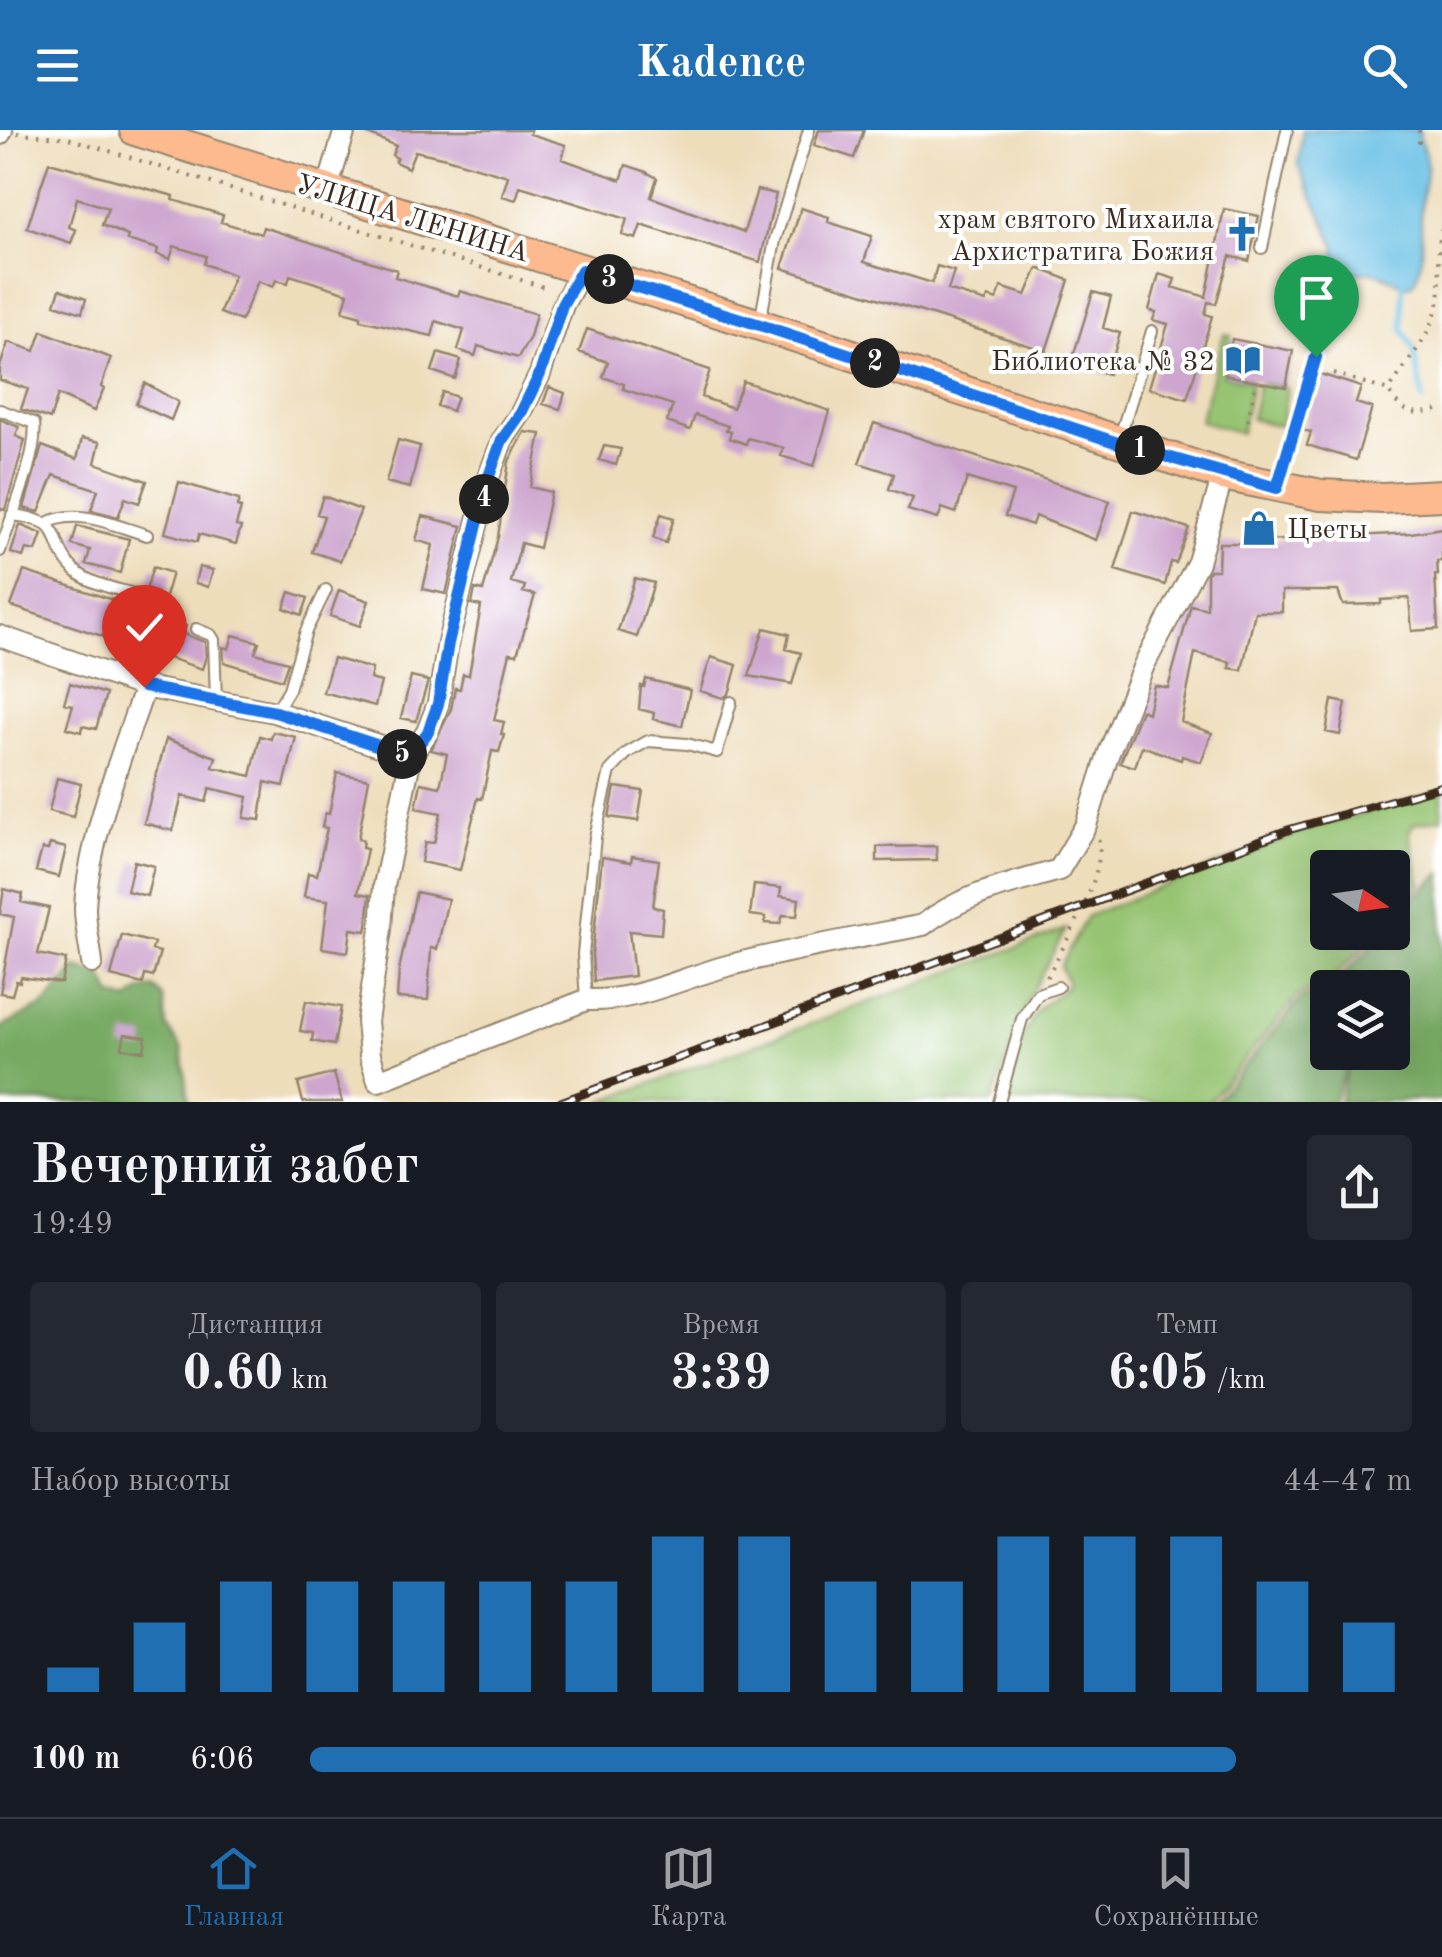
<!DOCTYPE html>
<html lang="ru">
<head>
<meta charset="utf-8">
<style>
  body { margin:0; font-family:"Old Standard TT",serif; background:#242831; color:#f1f3f6; height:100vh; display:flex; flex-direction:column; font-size:38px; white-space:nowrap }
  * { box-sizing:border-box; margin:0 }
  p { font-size:32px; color:#9ea1a6 }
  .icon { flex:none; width:55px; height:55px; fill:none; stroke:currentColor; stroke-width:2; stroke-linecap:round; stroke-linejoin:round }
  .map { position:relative; height:972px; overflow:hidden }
  .drawer { display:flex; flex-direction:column; background:#171b24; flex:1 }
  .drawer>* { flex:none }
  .needle { width:65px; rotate:103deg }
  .tools { position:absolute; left:1310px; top:720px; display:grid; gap:20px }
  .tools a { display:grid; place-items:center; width:100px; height:100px; border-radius:10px; background:#171b24; box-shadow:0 10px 40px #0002; font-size:50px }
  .pin { position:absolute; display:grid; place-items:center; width:85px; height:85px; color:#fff; margin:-102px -42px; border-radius:50% 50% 50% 0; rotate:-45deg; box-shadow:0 0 10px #0007 }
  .pin .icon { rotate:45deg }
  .km { position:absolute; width:50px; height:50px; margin:-25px; border-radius:50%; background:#222; color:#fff; font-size:28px; line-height:50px; text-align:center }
  .round { display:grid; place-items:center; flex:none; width:105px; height:105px; border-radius:10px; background:#242831 }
  .summary { display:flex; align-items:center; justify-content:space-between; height:170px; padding:0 30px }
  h1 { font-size:55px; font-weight:700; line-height:75px }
  .stats { display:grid; grid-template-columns:repeat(3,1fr); gap:15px; height:170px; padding:10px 30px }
  .stats div { display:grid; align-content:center; border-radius:10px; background:#242831; text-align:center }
  .stats b { font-size:50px; font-weight:700 }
  .stats small { font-size:28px; font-weight:400 }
  .stats p { font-size:28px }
  .chart { height:280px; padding:20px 30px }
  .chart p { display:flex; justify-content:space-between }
  .chart svg { width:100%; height:180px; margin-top:10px; stroke:#1f6fb2; stroke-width:6 }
  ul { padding:0 30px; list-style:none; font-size:32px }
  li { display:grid; grid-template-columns:160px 120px 1fr; align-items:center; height:75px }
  li i { height:25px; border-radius:12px; background:#1f6fb2 }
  header { display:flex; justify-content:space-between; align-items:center; height:130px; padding:0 30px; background:#1f6fb2; color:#fff; font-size:45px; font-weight:700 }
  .dock { display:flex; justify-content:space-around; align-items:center; height:140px; border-top:2px solid #363941; background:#171b24; font-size:28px; color:#9ea1a6 }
  .dock a { display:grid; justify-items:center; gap:5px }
  .dock .current { color:#1f6fb2 }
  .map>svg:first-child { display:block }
  .green { fill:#96c472; stroke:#687748; stroke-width:2.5 }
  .forest { fill:#78aa64; stroke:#5a6a41; stroke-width:2.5; fill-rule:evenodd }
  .water { fill:#67c0e5; stroke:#517582; stroke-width:2.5 }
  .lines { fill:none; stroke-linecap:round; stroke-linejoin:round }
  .stream { stroke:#67c0e5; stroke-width:5 }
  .building { fill:#cda5cf }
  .service-casing { stroke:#94846c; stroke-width:14 }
  .minor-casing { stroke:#94846c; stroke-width:24 }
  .primary-casing { stroke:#94846c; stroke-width:34 }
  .path { stroke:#94846c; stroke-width:4; stroke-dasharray:2.5 8; stroke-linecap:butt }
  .service { stroke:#fff; stroke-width:10 }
  .minor { stroke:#fff; stroke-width:20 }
  .primary { stroke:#fcba8e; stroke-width:30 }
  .rail-casing { stroke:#3b2a1e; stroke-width:9 }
  .rail { stroke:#fff; stroke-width:5; stroke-dasharray:15; stroke-linecap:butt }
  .route-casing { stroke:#fff; stroke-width:20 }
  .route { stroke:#1a73e8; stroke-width:12 }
  .labels { text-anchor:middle; stroke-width:8; stroke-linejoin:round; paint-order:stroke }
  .street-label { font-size:28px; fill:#3b2a1e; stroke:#fff }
  .poi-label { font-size:28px; fill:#3b2a1e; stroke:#fff; text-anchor:end }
</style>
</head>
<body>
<header><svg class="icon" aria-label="menu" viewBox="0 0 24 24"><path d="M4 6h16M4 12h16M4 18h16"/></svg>Kadence<svg class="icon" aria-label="search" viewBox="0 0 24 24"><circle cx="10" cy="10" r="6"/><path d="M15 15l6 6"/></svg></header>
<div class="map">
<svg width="1442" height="972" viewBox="0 0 1442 972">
  <rect width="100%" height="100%" fill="#fff"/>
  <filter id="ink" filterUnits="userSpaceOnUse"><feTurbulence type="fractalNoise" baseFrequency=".01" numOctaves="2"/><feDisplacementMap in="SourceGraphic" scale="20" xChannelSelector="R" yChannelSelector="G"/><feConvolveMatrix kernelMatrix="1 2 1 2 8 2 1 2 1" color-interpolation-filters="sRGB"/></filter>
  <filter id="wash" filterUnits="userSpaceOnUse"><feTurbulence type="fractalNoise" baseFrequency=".0048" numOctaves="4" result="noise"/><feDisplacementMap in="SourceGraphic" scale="40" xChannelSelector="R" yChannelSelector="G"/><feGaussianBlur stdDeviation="2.25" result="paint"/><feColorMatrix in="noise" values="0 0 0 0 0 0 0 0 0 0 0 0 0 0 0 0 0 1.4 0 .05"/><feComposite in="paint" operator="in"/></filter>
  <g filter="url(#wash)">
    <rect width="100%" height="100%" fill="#edb"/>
    <path class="green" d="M1224 204 1231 205 1223 245 1249 251 1251 254 1241 303 1200 291Z
      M1263 253 1287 258 1281 296 1251 289 1258 256Z
      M1442 661V688L1413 694 1409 703 1421 755 1393 783 1392 738H1328V802L1374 803 1365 817 1336 844 1297 867 1208 972H1007C1015 943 1019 905 1038 880 1047 869 1061 865 1068 853L1060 837 1087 786 1309 699Z
      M1066 799 1027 871 992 972H601Z"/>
    <path class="forest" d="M1442 743V970L1339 972 1351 927 1333 972H1214L1301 869 1337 850 1369 820 1378 803 1392 802 1393 786ZM1328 858H1392V922H1328Z
      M76 838 101 844 113 866 128 871 142 860 154 858 163 867 167 897 182 919 189 972H0V898L46 874Z"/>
    <path class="water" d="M1303 0H1419C1419 15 1425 17 1426 29 1428 43 1423 56 1422 69 1418 95 1428 133 1412 155L1404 156C1390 148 1371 137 1354 144 1348 146 1343 149 1337 149L1334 132 1336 117 1298 34Z"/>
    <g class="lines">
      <path class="stream" d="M1403 154V200L1413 217 1423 270"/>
    </g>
    <g id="blocks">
      <path class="building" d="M359 0H531L530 4 566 15 562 29 621 50 626 35 644 41 657 48 651 67 744 102 757 60 776 64 760 132 641 95 636 109 622 105 627 89 520 56 516 70 502 66 508 46 446 28 415 21 408 38 395 32 397 28 392 25 396 16Z
        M819 0H864L854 28 814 15Z
        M49 32 174 66 173 70 223 85 221 92 261 104 263 97 397 140 395 147 458 166 460 161 536 184 530 207 518 228 478 216 475 226 458 220 464 200 436 191 432 206 361 190V186L343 181 348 163 290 145 288 153 276 150 273 157 258 151 241 191 220 183 234 145 204 134 206 126 174 116 170 129 157 124 158 119 127 110 128 106 102 95 108 78 77 68 69 97 76 100 71 113 27 98Z
        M801 78 829 87 828 92 872 106 864 132 932 153 937 136 954 141 948 160 986 172 988 167 997 170 1001 157 1026 165 1038 138 1069 150 1046 221 782 138Z
        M1224 79 1259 86 1249 131 1230 126 1216 174 1208 172 1205 184 1212 186 1187 269 1149 258 1168 194 1153 190 1156 182 1149 180 1159 144 1175 149 1172 157 1206 167Z
        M60 159 86 169 82 183 55 174Z
        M1093 162 1111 167 1103 198 1120 203 1108 244 1071 233Z
        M587 199 710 240 701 267 733 278 743 251 830 281 814 336 781 326 784 318 748 308 746 314 729 308 731 302 726 300 728 296 695 285 690 300 667 292 673 275 623 259 624 254 603 247 608 232 579 222Z
        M42 201 111 228 101 257 104 259 94 281 58 265 50 289 21 279 28 259 0 250V237L8 212 35 221Z
        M1232 209 1293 221 1286 257 1225 245Z
        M438 223 461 230 455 249 432 241Z
        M1320 244 1361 257 1356 273 1372 278 1356 330 1307 315 1311 302 1303 300Z
        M145 253 178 272 171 290 136 274Z
        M549 257 565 263 560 279 543 274Z
        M442 262 457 267 452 281 437 276Z
        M0 289 19 297 16 306 25 310 5 380 0 379Z
        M874 293 1110 371 1096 410 1035 386 1032 395 1005 386 1013 362 967 348 956 383 942 378 938 389 908 380 913 368 889 359 894 344 859 333Z
        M525 302 541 304 530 357 551 362 539 418 521 413 511 452 525 456 523 462 535 465 517 524 510 523 494 590 504 592 501 604 504 605 499 622 492 621 482 669 478 668 460 740 421 732 425 712 434 713 441 683 416 678 421 653 440 657 447 624 431 620 451 579 455 558 460 559 463 544 469 545 481 476 472 474 475 459 483 461 498 407 509 331Z
        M82 308 100 312 95 333 147 351 139 373 125 368 118 387 91 380 98 360 54 345 39 382 24 378 42 316 77 329Z
        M398 310 420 316 410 358 386 352Z
        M604 316 621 319 616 335 599 330Z
        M179 352 239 370 237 377 241 378 236 396 241 397 236 414 199 404 197 412 165 403Z
        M323 366 361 380 340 431 312 422 324 386 317 384Z
        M1133 381 1189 398 1176 433 1171 432 1165 455 1115 440Z
        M661 384 674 388 666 413 653 408Z
        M423 386 462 396 446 464 423 459 433 415 416 410Z
        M1251 391 1268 392 1266 411 1411 403 1442 398V431H1437L1438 445H1435L1438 499 1412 501 1409 468 1381 470V474L1343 475 1338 461H1282V482H1255L1242 540 1229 538 1230 532 1195 523 1181 592 1212 603 1201 632 1182 626 1181 630 1142 616 1135 637 1120 633 1141 580 1148 583 1154 555 1168 558 1191 475 1207 479V444L1209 440H1218L1219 413H1249Z
        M20 395 42 404 36 421 26 419 23 427 11 423Z
        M77 396 129 409 120 443 86 434 90 420 72 415Z
        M153 437 172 443 159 487 186 496 183 504 205 512 206 527 202 539 11 476 24 441 140 479Z
        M199 437 213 440 208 457 195 453Z
        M635 448 654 453 637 507 618 501Z
        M339 460 369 471 360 496 330 486Z
        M290 462 308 468 302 485 284 478Z
        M764 498 789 504 786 519 801 523 792 554 749 546Z
        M233 505 259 512 255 523 288 532 282 550 224 532 223 517 229 519Z
        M711 527 737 535 729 564 723 568 700 561Z
        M333 528 372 539 370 549 381 552 375 576 323 562Z
        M411 547 428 551 416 591 401 588Z
        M646 549 690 560 682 596 653 589 654 583 639 579 641 556 644 557Z
        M70 553 106 564 96 599 82 596 81 602 66 598 73 575 64 573Z
        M1332 570 1346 573 1340 605 1326 602Z
        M273 602 296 607 284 656 265 652 260 690 244 688 248 667 210 658 206 672 182 666 173 701 144 693 166 609 216 627 213 637 251 646 260 606 271 609Z
        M337 643 369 649 358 709 363 710 362 718 367 719 358 763 370 765 367 796 366 801 351 799 348 822 322 818 328 770 304 767 308 743 317 745 327 698 322 697 325 683 329 684Z
        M57 648 81 654 73 687 49 681Z
        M615 657 643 661 638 691 609 687Z
        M50 714 66 718 59 747 36 741 42 719 48 720Z
        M936 716 937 730 877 731V717Z
        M632 726 659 730 653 777 663 779 661 804 629 801 634 846 594 851 592 824 602 727 631 732Z
        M134 731 154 736 147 766 127 761Z
        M754 755 781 758 780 766 799 769 797 786 783 785 780 794 765 793 766 787 750 785Z
        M4 759 23 764 21 772 49 778 38 824 66 830 61 853 21 847 20 852 16 851 12 865 0 863 14 787 0 784Z
        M416 762 448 769 437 819 431 818 428 870 397 868 399 840Z
        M122 805 154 813 152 820 160 822 153 847 145 845 143 854 111 846Z
        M306 871 341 877 334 915 312 911 313 903 300 901Z
        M125 904 146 907 144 921 122 918Z
        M334 943 342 972H303L298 953Z"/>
    </g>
  </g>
  <g filter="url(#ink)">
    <use href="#blocks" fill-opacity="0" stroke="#94846c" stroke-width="2.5"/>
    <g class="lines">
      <defs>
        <path id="service" d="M1262 118 1287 0
          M760 193 775 110 809 0
          M0 280 34 293C39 322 10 390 0 421
          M1119 310 1152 201
          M1279 351 1315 227
          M12 385C73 392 44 415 78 443 93 455 118 459 137 465
          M47 393C79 377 115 396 147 405
          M196 499 211 505 214 510 216 570
          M276 581 289 559 306 501 326 460
          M586 870 583 824 595 707 610 641 627 623 648 611 687 614 717 622 731 572
          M999 972 1022 889 1038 864 1058 857"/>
        <path id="minor" d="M0 4 2 0
          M327 60 345 0
          M582 140 563 175 540 244 521 283 502 311 489 346 448 513 438 574 427 602 411 626 384 756 381 799 367 891 370 925 378 951 586 870C636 872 679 849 727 836 792 819 858 808 923 795 962 764 1012 754 1059 740L1086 695 1108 625 1144 535 1198 432 1223 345
          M0 506 145 557 275 582 411 626
          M92 833C90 815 85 796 85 778 88 712 123 620 145 557"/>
        <path id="primary" d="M135 0 760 195 1223 345 1321 365 1382 368 1442 365"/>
      </defs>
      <use href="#service" class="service-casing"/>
      <use href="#minor" class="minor-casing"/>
      <use href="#primary" class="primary-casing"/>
      <path class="path" d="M1419 0V15L1423 20
        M17 3 68 8 550 159
        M1442 99C1435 122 1442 147 1439 170 1430 210 1408 228 1389 261 1402 286 1417 285 1442 279
        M1333 243 1389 261
        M1248 291 1255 256
        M146 476 184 489
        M1047 847C1064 815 1108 742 1098 708"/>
      <use href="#service" class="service"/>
      <use href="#minor" class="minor"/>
      <use href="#primary" class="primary"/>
      <defs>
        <path id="rail" d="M561 972 1288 700 1442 656"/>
      </defs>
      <use href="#rail" class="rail-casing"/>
      <use href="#rail" class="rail"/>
    </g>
  </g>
  <g class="lines" filter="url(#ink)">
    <defs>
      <path id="route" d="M144 557 275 582 410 626 428 602 438 574 448 513 489 346 502 310 521 283 540 244 562 175 582 140 760 195 1118 313 1277 358 1316 227"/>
    </defs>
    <use href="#route" class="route-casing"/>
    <use href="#route" class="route"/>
  </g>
  <defs>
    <symbol id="church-bare" viewBox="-9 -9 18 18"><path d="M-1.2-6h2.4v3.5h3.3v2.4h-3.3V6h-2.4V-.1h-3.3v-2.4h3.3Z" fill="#1f6fb2" stroke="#fff" stroke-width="2.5" paint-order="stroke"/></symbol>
    <symbol id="library-bare" viewBox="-9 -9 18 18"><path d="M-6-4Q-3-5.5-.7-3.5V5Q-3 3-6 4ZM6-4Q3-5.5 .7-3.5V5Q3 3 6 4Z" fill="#1f6fb2" stroke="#fff" stroke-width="2.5" paint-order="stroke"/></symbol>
    <symbol id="shop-bare" viewBox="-9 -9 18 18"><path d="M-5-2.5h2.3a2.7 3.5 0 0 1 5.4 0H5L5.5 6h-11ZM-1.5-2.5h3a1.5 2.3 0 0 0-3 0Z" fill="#1f6fb2" stroke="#fff" stroke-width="2.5" paint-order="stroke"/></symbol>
  </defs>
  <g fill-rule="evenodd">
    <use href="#church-bare" x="1217" y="79" width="50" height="50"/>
    <use href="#library-bare" x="1218" y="205" width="50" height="50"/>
    <use href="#shop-bare" x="1234" y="373" width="50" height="50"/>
  </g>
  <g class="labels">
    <g class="street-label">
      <text transform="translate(413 87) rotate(17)" y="10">УЛИЦА ЛЕНИНА</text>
    </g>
    <g class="poi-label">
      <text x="1214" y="98">храм святого Михаила<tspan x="1214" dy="32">Архистратига Божия</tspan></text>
      <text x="1215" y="240">Библиотека № 32</text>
      <text x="1287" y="408" text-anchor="start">Цветы</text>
    </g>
  </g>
</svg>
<div class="tools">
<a><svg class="needle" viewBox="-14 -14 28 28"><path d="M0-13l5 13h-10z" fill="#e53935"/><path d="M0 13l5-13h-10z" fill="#9ea1a6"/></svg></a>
<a><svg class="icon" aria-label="layers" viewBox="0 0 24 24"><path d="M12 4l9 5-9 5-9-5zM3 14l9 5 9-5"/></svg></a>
</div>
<div class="pin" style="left:1316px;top:227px;background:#1e9e55"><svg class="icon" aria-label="arrive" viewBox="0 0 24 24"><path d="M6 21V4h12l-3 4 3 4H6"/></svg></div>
<div class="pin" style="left:144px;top:557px;background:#d93025"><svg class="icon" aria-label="check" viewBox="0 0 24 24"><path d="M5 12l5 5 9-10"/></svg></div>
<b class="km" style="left:1140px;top:320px">1</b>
<b class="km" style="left:875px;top:233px">2</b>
<b class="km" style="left:609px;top:149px">3</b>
<b class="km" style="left:484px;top:369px">4</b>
<b class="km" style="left:402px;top:624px">5</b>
</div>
<section class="drawer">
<div class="summary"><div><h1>Вечерний забег</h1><p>19:49</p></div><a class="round"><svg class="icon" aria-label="share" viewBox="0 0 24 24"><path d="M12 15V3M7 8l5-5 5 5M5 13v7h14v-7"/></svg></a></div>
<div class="stats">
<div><p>Дистанция</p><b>0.60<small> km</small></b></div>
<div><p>Время</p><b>3:39</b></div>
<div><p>Темп</p><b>6:05<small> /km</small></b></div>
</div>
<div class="chart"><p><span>Набор высоты</span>44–47 m</p>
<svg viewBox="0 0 160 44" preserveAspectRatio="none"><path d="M5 44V38M15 44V27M25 44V17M35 44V17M45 44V17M55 44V17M65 44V17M75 44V6M85 44V6M95 44V17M105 44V17M115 44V6M125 44V6M135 44V6M145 44V17M155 44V27"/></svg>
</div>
<ul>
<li><b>100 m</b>6:06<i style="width:84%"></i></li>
</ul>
</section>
<nav class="dock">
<a class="current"><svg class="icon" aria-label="home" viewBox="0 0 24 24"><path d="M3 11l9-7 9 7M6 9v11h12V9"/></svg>Главная</a>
<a><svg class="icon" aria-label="map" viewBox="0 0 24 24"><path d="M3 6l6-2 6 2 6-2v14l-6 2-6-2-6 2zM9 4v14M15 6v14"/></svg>Карта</a>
<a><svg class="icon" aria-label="saved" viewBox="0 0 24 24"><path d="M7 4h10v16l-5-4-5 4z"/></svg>Сохранённые</a>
</nav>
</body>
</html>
